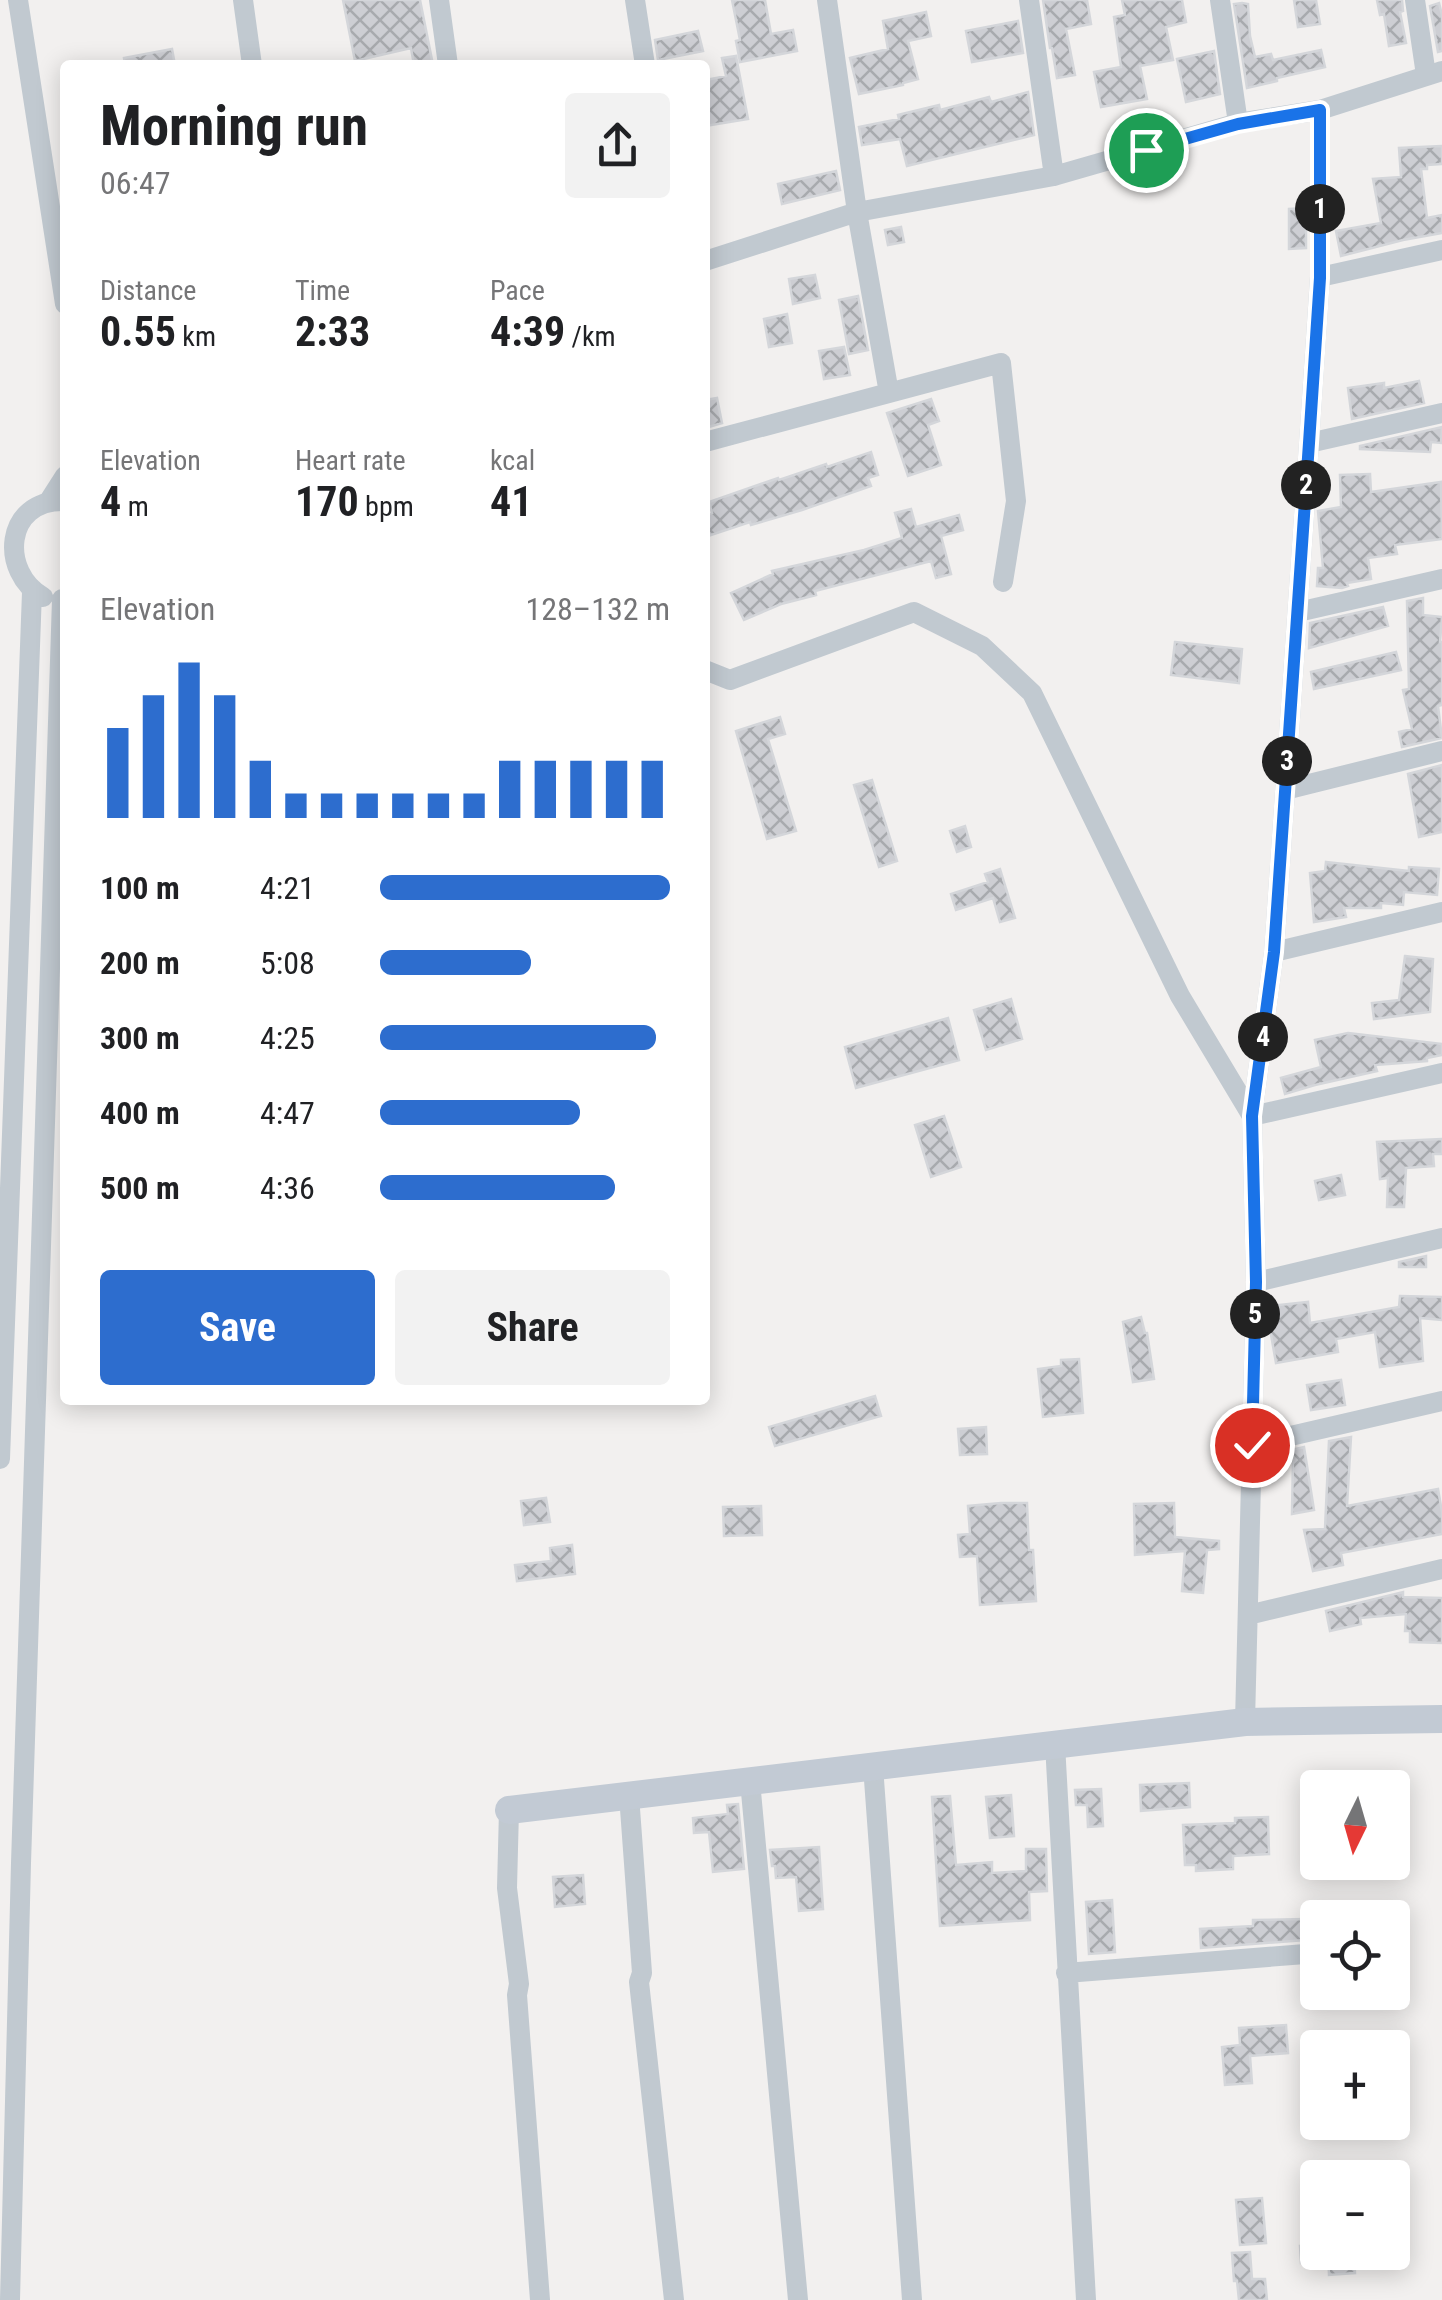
<!DOCTYPE html>
<html lang="en">
<head>
<meta charset="utf-8">
<style>
  body { margin:0; font-family:"Roboto Condensed",sans-serif; background:#f2f2f2; color:#202124; height:100vh; display:flex; flex-direction:column; font-size:38px; white-space:nowrap }
  * { box-sizing:border-box; margin:0 }
  p { font-size:32px; color:#757577 }
  .icon { flex:none; width:55px; height:55px; fill:none; stroke:currentColor; stroke-width:2; stroke-linecap:round; stroke-linejoin:round }
  .map { position:relative; flex:1; overflow:hidden }
  .drawer { position:absolute; left:60px; top:60px; width:650px; height:1345px; display:flex; flex-direction:column; background:#fff; border-radius:10px; box-shadow:0 5px 25px #0003 }
  .drawer>* { flex:none }
  .needle { width:65px; rotate:185deg }
  .tools { position:absolute; left:1300px; top:1770px; display:grid; gap:20px }
  .tools a { display:grid; place-items:center; width:110px; height:110px; border-radius:10px; background:#fff; box-shadow:0 5px 25px #0003; font-size:50px }
  .pin { position:absolute; display:grid; place-items:center; width:85px; height:85px; color:#fff; margin:-42px; border:5px solid #fff; border-radius:50%; box-shadow:0 2px 10px #0007 }
  .km { position:absolute; width:50px; height:50px; margin:-25px; border-radius:50%; background:#222; color:#fff; font-size:28px; line-height:50px; text-align:center }
  .round { display:grid; place-items:center; flex:none; width:105px; height:105px; border-radius:10px; background:#f2f2f2 }
  .headline { display:flex; align-items:center; justify-content:space-between; height:170px; padding:0 40px }
  h1 { font-size:55px; font-weight:700; line-height:75px }
  .metrics { display:grid; grid-template-columns:repeat(3,1fr); gap:15px; height:170px; padding:10px 40px }
  .metrics div { display:grid; align-content:center }
  .metrics b { font-size:42px; font-weight:700 }
  .metrics small { font-size:28px; font-weight:400 }
  .metrics p { font-size:28px }
  .chart { height:280px; padding:20px 40px }
  .chart p { display:flex; justify-content:space-between }
  .chart svg { width:100%; height:180px; margin-top:10px; stroke:#2d6dce; stroke-width:6 }
  .cta { display:flex; gap:20px; margin-top:auto; padding:20px 40px }
  .cta a { flex:1; height:115px; border-radius:10px; background:#2d6dce; color:#fff; font-size:40px; font-weight:700; line-height:115px; text-align:center }
  .cta a+a { background:#f2f2f2; color:#202124 }
  ul { padding:0 40px; list-style:none; font-size:32px }
  li { display:grid; grid-template-columns:160px 120px 1fr; align-items:center; height:75px }
  li i { height:25px; border-radius:12px; background:#2d6dce }
  .map>svg:first-child { display:block }
  .building { fill:url(#building-cross-hatch); stroke:#d4d6da; stroke-width:2.5 }
  .lines { fill:none; stroke-linecap:round; stroke-linejoin:round }
  .street { stroke:#c1c9d0; stroke-width:20 }
  .secondary { stroke:#c2cad4; stroke-width:28 }
  .route-casing { stroke:#fff; stroke-width:20 }
  .route { stroke:#1a73e8; stroke-width:12 }
</style>
</head>
<body>
<div class="map">
<svg width="1442" height="2300" viewBox="0 0 1442 2300">
  <defs>
    <pattern id="building-cross-hatch" width="8" height="8" patternUnits="userSpaceOnUse" patternTransform="scale(2.5)"><rect width="8" height="8" fill="#cdced3"/><path d="M0 0l8 8M0 8l8-8" fill="none" stroke="#a8aaae"/></pattern>
  </defs>
  <rect width="100%" height="100%" fill="#f2f0ef"/>
  <path class="building" d="M343 0H420L433 65H414L411 48 355 61Z
    M732 0H765L771 34 793 30 797 51 740 62 736 41 740 40Z
    M1043 0H1087L1091 24 1066 29 1075 75 1057 78 1052 48H1050Z
    M1122 0H1182L1186 22 1166 27 1173 60 1140 66 1147 99 1101 107 1094 72 1121 67 1114 17 1125 15Z
    M1294 0H1316L1320 24 1298 27Z
    M1377 0H1402L1403 11 1400 12 1406 43 1389 46 1384 14 1380 15Z
    M1242 3 1248 4 1250 36 1255 57 1271 54 1273 60 1321 50 1325 67 1277 78V81L1247 88 1234 4Z
    M1439 3 1442 15V51L1438 52 1430 6Z
    M926 12 931 36 908 41 918 79 903 83V85L859 94 850 58 888 49 883 21Z
    M1018 21 1023 53 972 62 966 31Z
    M698 31 703 51 658 60 655 40Z
    M172 49 175 65H125L124 58Z
    M1214 51 1220 94 1186 102 1177 59Z
    M736 56 748 119 705 126V99H709L706 80 726 76 722 58Z
    M1028 92 1034 135 907 166 900 139 862 145 859 127 899 119 898 115 939 105 940 110 989 97 991 102Z
    M1442 146V164L1427 165V169H1421L1427 218 1442 215V233L1403 240 1341 256 1336 231 1381 223 1373 179 1401 177 1399 148Z
    M836 171 840 190 782 204 778 184Z
    M1306 208V248L1289 249V209Z
    M901 227 904 242 888 245 885 230Z
    M815 275 820 298 793 304 789 279Z
    M858 296 868 350 849 354 839 300Z
    M787 314 792 343 769 347 764 319Z
    M844 347 850 375 824 379 819 351Z
    M1419 381 1424 403 1352 419 1348 388 1384 383V388Z
    M717 398 722 423 705 428V400Z
    M931 399 939 421 928 425 941 465 908 476 887 413Z
    M1442 427 1441 443 1431 442 1430 452 1360 449V446Z
    M871 452 878 475 868 478 871 486 802 510 751 525 750 522 705 537V515L712 513 709 502 778 478 779 480 826 464 827 467Z
    M1370 474 1371 492 1441 482 1442 539 1395 545 1397 554 1368 558 1371 579 1347 583 1348 586 1342 588 1317 586 1318 568H1323L1318 511 1341 507 1340 475Z
    M911 509 916 527 959 515 963 530 941 536 951 574 936 578 931 561 815 591 816 595 781 604 744 620 731 593 773 574 772 571 864 550 902 538 895 513Z
    M1423 598V615L1442 617 1440 642H1442V705L1438 706 1442 738 1402 747 1399 732 1412 729 1403 690 1409 689 1407 601Z
    M1383 607 1388 626 1309 648 1310 623Z
    M1175 642 1242 649 1239 683 1171 675Z
    M1396 652 1401 670 1314 689 1311 672Z
    M780 717 785 734 768 739 796 831 767 839 736 731Z
    M1442 765V832L1419 837 1408 774Z
    M872 780 897 861 879 867 854 785Z
    M965 826 971 847 957 852 950 831Z
    M1326 862 1409 871V867L1439 869 1437 895 1404 892 1403 905 1381 903V908H1344L1346 917 1314 922 1310 873 1325 871Z
    M1000 869 1015 918 1000 922 993 898 956 910 951 894 988 882 985 874Z
    M1405 956 1433 959 1430 1012 1374 1019 1372 1003 1399 1000Z
    M1011 999 1022 1039 986 1050 974 1010Z
    M948 1018 959 1060 856 1088 845 1047Z
    M1348 1033 1442 1044V1055L1427 1058V1061L1375 1065 1377 1071 1315 1085 1285 1094 1281 1078 1321 1067 1315 1040Z
    M944 1116 961 1167 931 1177 915 1125Z
    M1442 1139V1154H1433L1434 1166 1406 1168 1404 1207H1387L1388 1178 1380 1179 1377 1142Z
    M1341 1175 1345 1195 1319 1200 1315 1181Z
    M1426 1256V1267H1399V1262Z
    M1400 1296 1442 1297V1320L1420 1318 1423 1361 1380 1367 1375 1332 1336 1339 1338 1352 1276 1363 1270 1329V1306L1308 1302 1310 1323 1399 1307Z
    M1141 1317 1145 1333H1147L1154 1379 1133 1382 1123 1322Z
    M1079 1359 1083 1413 1043 1417 1038 1369 1061 1366V1360Z
    M1341 1380 1345 1405 1311 1410 1307 1385Z
    M875 1396 881 1416 775 1446 769 1427Z
    M986 1427 987 1454 960 1455 958 1429Z
    M1351 1437 1347 1506 1438 1489 1442 1512V1534L1341 1553 1343 1565 1313 1571 1304 1530 1325 1529 1329 1441Z
    M1304 1447 1314 1510 1292 1514 1293 1457 1265 1461V1456Z
    M546 1498 550 1522 524 1525 521 1501Z
    M1001 1503H1027L1029 1550H1033L1036 1601 980 1605 977 1556 960 1557 958 1535 970 1534 968 1506Z
    M1174 1503 1175 1537 1219 1541V1549L1207 1550 1203 1593 1182 1591 1185 1551 1135 1555 1134 1504Z
    M761 1506 762 1535 724 1536 723 1507Z
    M572 1545 575 1574 517 1581 515 1565 551 1561 550 1548Z
    M1403 1592V1597L1442 1598V1643L1410 1642V1631H1405L1406 1614 1360 1618 1361 1624 1330 1631 1326 1611Z
    M1189 1783 1190 1807 1141 1811 1140 1785Z
    M1101 1789 1103 1826 1088 1827 1087 1805H1076L1075 1790Z
    M1011 1795 1014 1836 990 1838 986 1797Z
    M950 1796 956 1865 992 1862V1873L1026 1871V1849H1046L1047 1891 1029 1892 1030 1920 940 1926 932 1797Z
    M738 1804 744 1869 713 1872 709 1832 694 1833 693 1818 728 1814 727 1805Z
    M1268 1817 1269 1854 1233 1856V1869L1196 1871V1865H1185L1183 1825 1235 1823V1818Z
    M819 1847 823 1909 799 1911 796 1877 776 1878 775 1866H772L770 1850Z
    M583 1875 585 1904 555 1907 553 1877Z
    M1112 1900 1115 1952 1089 1954 1086 1902Z
    M1304 1919 1305 1940 1201 1948 1200 1929 1253 1926V1920Z
    M1286 2025 1288 2053 1250 2056 1252 2083 1225 2085 1222 2047 1240 2045 1239 2028Z
    M1262 2198 1266 2243 1240 2245 1236 2200Z
    M1318 2245V2262L1301 2263 1300 2246Z
    M1250 2252 1252 2279H1265L1267 2300H1239L1237 2281H1234L1232 2253Z
    M1328 2252H1354L1355 2273 1329 2275Z"/>
  <g class="lines">
    <path class="street" d="M18 0 65 304
      M243 0 252 65
      M439 0 448 65
      M635 0 645 65
      M827 0 857 212 889 393
      M1029 0 1054 176
      M1220 0 1238 123
      M1415 0 1426 75
      M705 261 857 212 1054 176 1238 123 1320 110 1442 71
      M1320 277 1442 250
      M705 442 1001 363 1016 501 1003 582
      M1309 443 1442 413
      M49 501 65 476
      M43 597C0 573 3 499 65 501
      M1298 612 1442 579
      M705 670 730 680 914 612 982 646 1032 693 1180 996 1252 1116 1442 1073
      M1285 790 1442 751
      M1274 952 1442 912
      M1256 1282 1442 1238
      M1252 1445 1442 1401
      M0 1459 32 592
      M1248 1615 1442 1569
      M1245 1722 1256 1282 1252 1116 1274 952 1309 443 1320 277V110
      M1055 1744 1086 2300
      M873 1766 912 2300
      M750 1781 798 2300
      M629 1795 642 1973 639 1982 674 2300
      M509 1810 507 1888 519 1984 517 1995 540 2300
      M1066 1973 1318 1953
      M10 2300 21 1863 62 599"/>
    <path class="secondary" d="M509 1810 1245 1722 1442 1719"/>
  </g>
  <g class="lines">
    <defs>
      <path id="route" d="M1146 150 1238 124 1320 110V278L1309 443 1274 952 1252 1116 1256 1282 1252 1445"/>
    </defs>
    <use href="#route" class="route-casing"/>
    <use href="#route" class="route"/>
  </g>
</svg>
<div class="tools">
<a><svg class="needle" viewBox="-14 -14 28 28"><path d="M0-13l5 13h-10z" fill="#e53935"/><path d="M0 13l5-13h-10z" fill="#757577"/></svg></a>
<a><svg class="icon" aria-label="locate" viewBox="0 0 24 24"><circle cx="12" cy="12" r="6"/><path d="M12 2v4M12 18v4M2 12h4M18 12h4"/></svg></a>
<a>+</a>
<a>−</a>
</div>
<div class="pin" style="left:1146px;top:150px;background:#1e9e55"><svg class="icon" aria-label="arrive" viewBox="0 0 24 24"><path d="M6 21V4h12l-3 4 3 4H6"/></svg></div>
<div class="pin" style="left:1252px;top:1445px;background:#d93025"><svg class="icon" aria-label="check" viewBox="0 0 24 24"><path d="M5 12l5 5 9-10"/></svg></div>
<b class="km" style="left:1320px;top:209px">1</b>
<b class="km" style="left:1306px;top:485px">2</b>
<b class="km" style="left:1287px;top:761px">3</b>
<b class="km" style="left:1263px;top:1037px">4</b>
<b class="km" style="left:1255px;top:1314px">5</b>
<section class="drawer">
<div class="headline"><div><h1>Morning run</h1><p>06:47</p></div><a class="round"><svg class="icon" aria-label="share" viewBox="0 0 24 24"><path d="M12 15V3M7 8l5-5 5 5M5 13v7h14v-7"/></svg></a></div>
<div class="metrics">
<div><p>Distance</p><b>0.55<small> km</small></b></div>
<div><p>Time</p><b>2:33</b></div>
<div><p>Pace</p><b>4:39<small> /km</small></b></div>
</div>
<div class="metrics">
<div><p>Elevation</p><b>4<small> m</small></b></div>
<div><p>Heart rate</p><b>170<small> bpm</small></b></div>
<div><p>kcal</p><b>41</b></div>
</div>
<div class="chart"><p><span>Elevation</span>128–132 m</p>
<svg viewBox="0 0 160 44" preserveAspectRatio="none"><path d="M5 44V22M15 44V14M25 44V6M35 44V14M45 44V30M55 44V38M65 44V38M75 44V38M85 44V38M95 44V38M105 44V38M115 44V30M125 44V30M135 44V30M145 44V30M155 44V30"/></svg>
</div>
<ul>
<li><b>100 m</b>4:21<i style="width:100%"></i></li>
<li><b>200 m</b>5:08<i style="width:52%"></i></li>
<li><b>300 m</b>4:25<i style="width:95%"></i></li>
<li><b>400 m</b>4:47<i style="width:69%"></i></li>
<li><b>500 m</b>4:36<i style="width:81%"></i></li>
</ul>
<div class="cta"><a>Save</a><a>Share</a></div>
</section>
</div>
</body>
</html>
